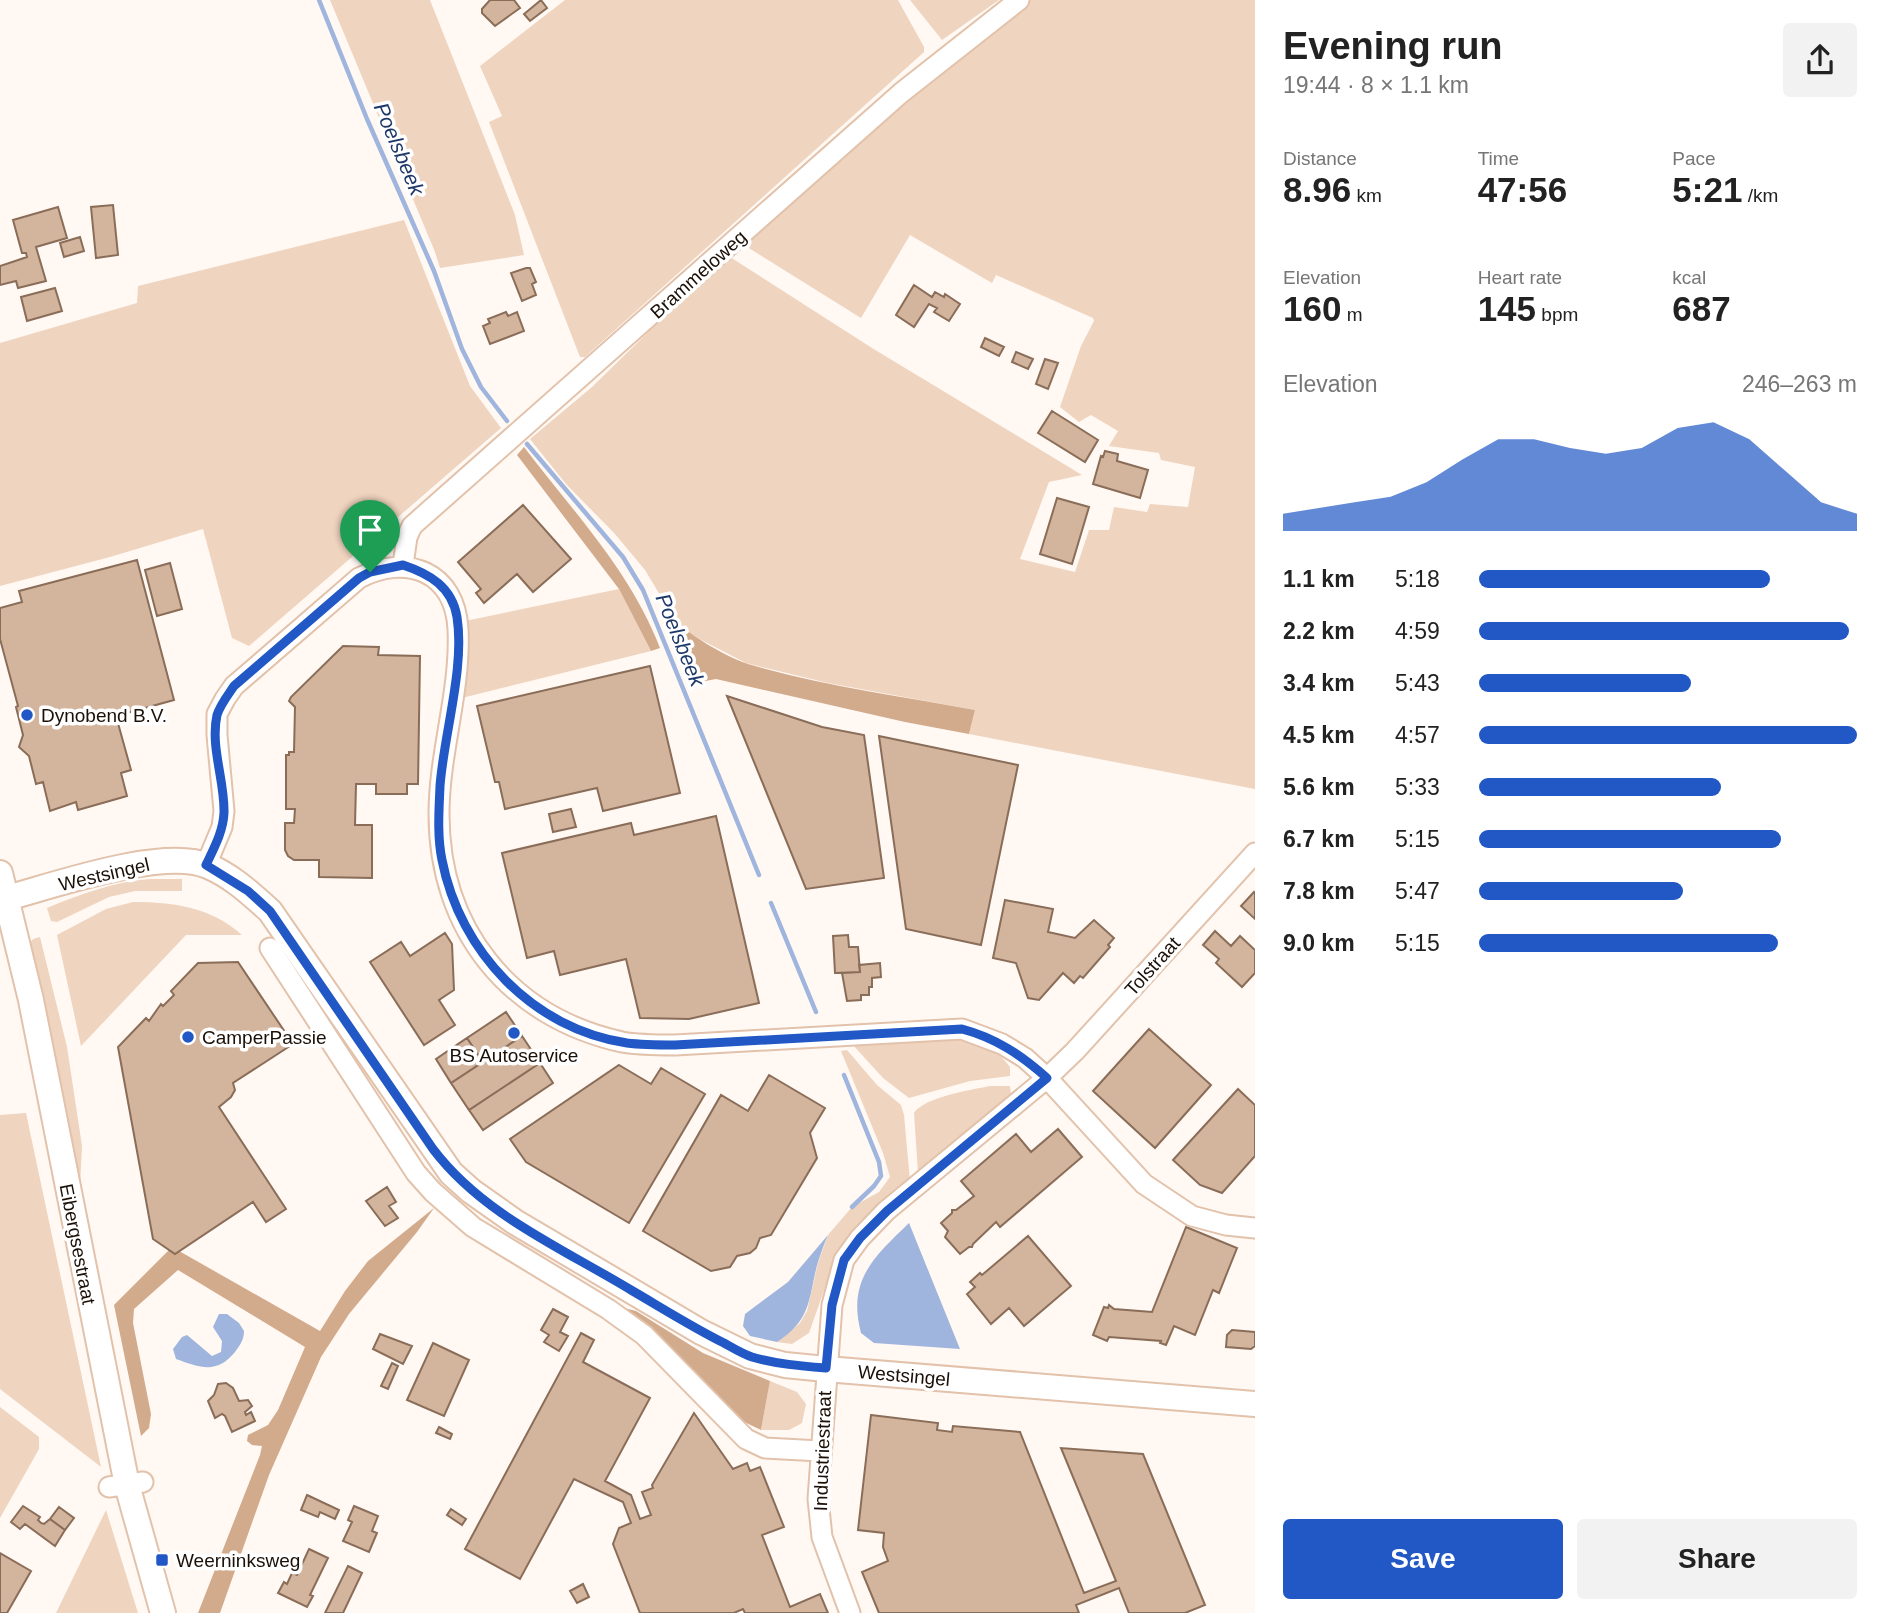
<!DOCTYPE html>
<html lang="en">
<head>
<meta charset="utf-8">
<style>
  body { margin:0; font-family:Arial,sans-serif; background:#f2f2f2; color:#222; height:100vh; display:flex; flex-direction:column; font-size:26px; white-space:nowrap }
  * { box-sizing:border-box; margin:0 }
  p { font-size:23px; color:#767676 }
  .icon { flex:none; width:38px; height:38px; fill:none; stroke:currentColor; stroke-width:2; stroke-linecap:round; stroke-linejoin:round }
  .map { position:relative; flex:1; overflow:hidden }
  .drawer { display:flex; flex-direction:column; background:#fff; width:630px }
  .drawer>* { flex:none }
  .pin { position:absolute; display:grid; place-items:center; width:60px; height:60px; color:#fff; margin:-72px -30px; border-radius:50% 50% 50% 0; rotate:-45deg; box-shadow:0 0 7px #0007 }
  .pin .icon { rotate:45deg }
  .round { display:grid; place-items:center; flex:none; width:74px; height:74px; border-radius:7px; background:#f2f2f2 }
  .headline { display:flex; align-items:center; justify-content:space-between; height:119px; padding:0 28px }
  h1 { font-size:38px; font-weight:600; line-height:52px }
  .stats { display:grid; grid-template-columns:repeat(3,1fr); gap:10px; height:119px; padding:7px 28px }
  .stats div { display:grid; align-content:center }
  .stats b { font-size:35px; font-weight:600 }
  .stats small { font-size:19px; font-weight:400 }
  .stats p { font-size:19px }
  .chart { height:196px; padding:14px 28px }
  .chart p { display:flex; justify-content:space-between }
  .chart svg { width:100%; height:126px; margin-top:7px; fill:#2158c5; opacity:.7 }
  .primary-button { display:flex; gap:14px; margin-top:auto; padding:14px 28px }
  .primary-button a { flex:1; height:80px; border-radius:7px; background:#2158c5; color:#fff; font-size:28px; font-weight:600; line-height:80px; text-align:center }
  .primary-button a+a { background:#f2f2f2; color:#222 }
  ul { padding:0 28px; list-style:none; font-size:23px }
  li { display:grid; grid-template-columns:112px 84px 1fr; align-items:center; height:52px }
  li i { height:18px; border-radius:9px; background:#2158c5 }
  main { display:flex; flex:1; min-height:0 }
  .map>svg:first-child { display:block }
  .green { fill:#efd4bf }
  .forest { fill:#d2aa8c }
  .water { fill:#9fb5dd }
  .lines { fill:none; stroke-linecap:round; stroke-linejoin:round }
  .stream { stroke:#9fb5dd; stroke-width:4.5 }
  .building { fill:#d3b49d; stroke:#8a6d58; stroke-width:2 }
  .minor-casing { stroke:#e2c2ab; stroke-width:23 }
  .major-casing { stroke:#e2c2ab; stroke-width:28 }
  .minor { stroke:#fff; stroke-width:19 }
  .major { stroke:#fff; stroke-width:24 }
  .route-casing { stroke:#fff; stroke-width:14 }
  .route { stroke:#2158c5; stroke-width:9 }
  .poi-dot { fill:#2158c5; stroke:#fff; stroke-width:2.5 }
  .labels { text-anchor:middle; stroke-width:7; stroke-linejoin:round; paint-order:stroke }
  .street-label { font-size:19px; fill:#1b1008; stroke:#fff }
  .poi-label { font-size:19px; fill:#1b1008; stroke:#fff; text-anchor:start }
  .water-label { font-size:21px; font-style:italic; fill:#1f386a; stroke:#fff }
</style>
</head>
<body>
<main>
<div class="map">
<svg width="1255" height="1613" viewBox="0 0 1255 1613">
  <rect width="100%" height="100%" fill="#fff8f3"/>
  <path class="green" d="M330 0H430L515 215 524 255 440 268 435 252Z
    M565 0H898L924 47V52L585 357H580L489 122 502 116 480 66Z
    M910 0H999L942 40Z
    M1030 0H1255V789L969 734 975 710 828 683 746 663 686 632 675 620 645 570 615 534 566 484 530 439 592 387 725 257H730L872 348 1082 475 1049 482 1020 559 1075 572 1089 530H1109L1114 507 1147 512 1150 504 1188 507 1195 467 1161 460 1159 453 1109 446 1118 431 1091 415 1079 422 1060 407 1081 346 1094 321 1093 318 996 275 992 283 910 235 861 318 744 245 912 89Z
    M404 220 470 386 501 428 249 646 232 638 203 529 110 557 0 586V343L137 303 138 286Z
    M619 589 651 651 462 698 465 621Z
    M150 879H182V891H135L109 897 57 922 51 921 47 908C81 894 113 882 150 879Z
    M133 902C173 902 211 907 242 935H186L81 1046 57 935 106 909Z
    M40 937 67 1047 82 1146 80 1186 61 1106 51 1038 29 944 33 939Z
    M943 1039C971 1039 993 1043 1010 1067V1076L970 1081 909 1098 883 1078 852 1044Z
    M847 1050 877 1085 901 1105 904 1115 910 1181 835 1259 809 1333 792 1344 777 1342 800 1323 807 1311 818 1263 828 1235 852 1207 879 1192 890 1177 883 1153 841 1051Z
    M990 1086H1010L1011 1095 918 1173 914 1113C924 1097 971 1090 990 1086Z
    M26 1113 101 1467 0 1389V1115Z
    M770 1381 797 1392 806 1404 802 1423 789 1430H761Z
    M0 1407 39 1437V1449L0 1518Z
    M106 1510 138 1613H56Z"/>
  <path class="forest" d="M524 447C574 513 630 570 660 648L651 651 619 589 517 455Z
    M675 620C690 636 727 657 748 664 821 686 900 696 975 710L969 734 905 722 716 679 695 683 674 630Z
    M434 1208 417 1232 349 1314 321 1357 269 1475 220 1613H198L260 1455 262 1446 252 1445 247 1441 248 1435 268 1425 278 1410 305 1347 178 1270 134 1309 133 1323 151 1414 149 1428 141 1436 114 1305 172 1247 320 1331 345 1291 368 1261Z
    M624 1308 636 1311 703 1353 770 1381 761 1430 736 1418 716 1393 641 1321Z"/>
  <path class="water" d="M909 1223 960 1349 874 1343 861 1333C847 1280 874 1257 909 1223Z
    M828 1235C824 1244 821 1253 818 1262 808 1297 813 1319 777 1342L750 1336 743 1326 745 1314 788 1282Z
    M219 1314H227L239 1323 244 1331C244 1340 240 1345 235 1352 217 1374 201 1368 176 1359L173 1349 182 1337 187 1335 212 1356 221 1352 222 1341 213 1327Z"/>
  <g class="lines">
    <path class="stream" d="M319 0 367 119 434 271 462 349 481 387 507 421
      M527 444 623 557 643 590 759 875
      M771 903 816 1012
      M844 1075 879 1162 881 1176 874 1186 852 1207"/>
  </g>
  <path class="building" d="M514 0 520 8 495 26 482 13V9L490 0Z
    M541 0 547 8 530 21 524 14Z
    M113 205 118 255 96 258 91 207Z
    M58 207 67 238 36 247 46 281 18 288 16 281 0 285V266L27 257 26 253H22L13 220Z
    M80 237 84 251 64 257 60 243Z
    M526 268H530L536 282 532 284 536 295 522 301 511 273Z
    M914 285 932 297 935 292 944 297 945 294 960 304 949 321 934 312 937 308 929 304 914 327 896 315Z
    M55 288 62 311 27 321 21 297Z
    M506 312 508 316 517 312 524 331 490 344 483 326 490 323 488 319Z
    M985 338 1004 347 999 356 981 347Z
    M1016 352 1033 359 1028 369 1012 362Z
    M1045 359 1058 363 1048 389 1036 384Z
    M1052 411 1098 440 1085 462 1038 433Z
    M1105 451 1118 454 1117 461 1148 470 1140 498 1093 484 1101 456 1103 457Z
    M1057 498 1089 507 1072 564 1040 554Z
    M523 505 571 559 533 592 517 574 484 603 476 593 481 589 458 562Z
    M137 560 174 700 116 716 131 770 121 773 127 796 78 810 76 802 50 811 43 782 36 784 29 756 19 747 23 735 16 707 18 706 0 639V608L22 602 19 591Z
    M170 563 182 609 157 616 145 570Z
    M343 646 379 647 378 655 420 656 418 784H407V794H376V784H356L355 825H372V878L319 877V860H294L288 856 285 850V823H294L295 809H286V755H289V752H294L295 707 289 701 291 697Z
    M650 666 680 793 603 811 597 788 505 809 499 782H495L477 706Z
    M727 696 822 727 864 735 884 878 806 889Z
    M879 736 1018 765 981 945 906 929Z
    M571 809 576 827 553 832 549 814Z
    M716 816 759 1003 689 1019 640 1018 626 959 560 975 554 951 527 958 502 853 631 823 634 835Z
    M1254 892 1255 893V919L1241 906Z
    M1005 900 1053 909 1048 932 1075 938 1094 920 1114 938 1108 945 1110 947 1083 978 1080 976 1074 983 1063 973 1039 1000 1028 998 1016 963 993 958Z
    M1215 931 1231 946 1240 936 1255 950V973L1242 987 1216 963 1219 959 1203 945Z
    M445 933 452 944 454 990 439 1000 455 1025 424 1045 370 962 401 942 410 956Z
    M848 935 849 947H858L860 972 835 973 833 936Z
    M238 962 293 1044 233 1083 235 1090 231 1097 219 1107 286 1209 266 1222 253 1202 175 1254 153 1239 118 1047 146 1018 149 1021 161 1004 163 1006 174 995 171 991 198 963Z
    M880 963 881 977 872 978V987H869V995H861V1000L847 1001 842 973 860 972 859 965Z
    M506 1012 522 1036 483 1062 467 1038Z
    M1149 1029 1211 1085 1155 1148 1093 1091Z
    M522 1036 540 1063 469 1110 451 1083Z
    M467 1038 483 1062 451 1083 436 1059Z
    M540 1063 553 1083 483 1130 469 1110Z
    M619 1065 651 1084 661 1068 705 1094 629 1223 526 1162 510 1139Z
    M769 1075 825 1108 810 1133 817 1158 771 1235 760 1238 756 1248 750 1253 737 1256 730 1267 711 1271 643 1231 721 1095 748 1111Z
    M1238 1089 1255 1105V1156L1222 1193 1200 1185 1173 1160Z
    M1058 1129 1082 1157 1000 1227 996 1222 973 1244 972 1247H969L960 1254 945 1237 948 1231 941 1223 952 1213V1210H956L974 1196 961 1181 1016 1134 1031 1152Z
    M387 1187 396 1202 389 1206 398 1218 385 1226 366 1201Z
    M1186 1227 1237 1248 1219 1293 1213 1290 1195 1335 1174 1326 1166 1345 1160 1343 1161 1341 1109 1337 1107 1341 1093 1335 1104 1307 1108 1308 1109 1305 1114 1309 1152 1312Z
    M1028 1236 1071 1286 1024 1326 1009 1308 991 1324 967 1294 975 1287 970 1282 980 1273 982 1275Z
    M553 1309 568 1317 560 1332 568 1336 559 1351 544 1342 549 1335 541 1330Z
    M1232 1330 1255 1332V1346L1251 1349 1226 1347 1227 1335Z
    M581 1333 594 1340 583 1362 650 1398 605 1481 631 1495 640 1519 651 1515 642 1492 653 1488 652 1485 694 1413 733 1469 747 1463 750 1471 760 1467 784 1527 762 1535 790 1607 820 1594 828 1613H745L743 1609 734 1613H640L613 1544 619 1528 631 1523 623 1502 574 1479 520 1579 465 1549Z
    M380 1334 412 1346 403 1364 373 1349Z
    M433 1343 469 1360 444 1416 407 1400Z
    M392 1363 398 1366 388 1389 381 1386Z
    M226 1383 233 1388 239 1401 248 1400 252 1406 245 1412 246 1415 251 1412 255 1421 232 1432 225 1416 222 1414 215 1418 208 1401 214 1395 218 1384Z
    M871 1415 938 1423 937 1430 952 1432 953 1426 1020 1432 1084 1593 1116 1581 1061 1448 1143 1454 1205 1605 1185 1613H1129L1119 1588 1076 1605 1079 1613H879L862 1572 888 1561 883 1547 884 1533 858 1530Z
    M439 1427 452 1434 450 1439 436 1433Z
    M307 1495 339 1510 335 1519 320 1512 318 1517 301 1510Z
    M23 1506 40 1517 38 1520 41 1523 44 1524 50 1519 65 1530 55 1546 25 1524 20 1529 11 1522Z
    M354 1506 378 1516 372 1531 377 1533 369 1552 343 1541 352 1522 348 1520Z
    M59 1507 74 1518 65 1530 50 1519Z
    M451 1509 466 1519 462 1525 447 1515Z
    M309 1549 328 1558 310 1595 313 1596 307 1607 278 1593 284 1582 287 1584 292 1573 297 1575Z
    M0 1553 31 1571 7 1613H0Z
    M348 1566 362 1573 343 1613H325Z
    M583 1584 589 1597 577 1603 570 1591Z"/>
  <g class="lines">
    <defs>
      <path id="minor" d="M403 565 407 537 412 526 901 93 1019 0
        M206 865 222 827 224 811 217 735V714L225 699 234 686 359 578C407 553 455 572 458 629 461 691 439 752 439 814 439 929 509 1017 622 1042 639 1045 658 1045 675 1045L962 1029 1002 1044 1025 1058 1047 1078 1144 1184 1192 1216 1226 1225 1255 1228
        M270 948 416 1173 433 1192 473 1227 608 1309 644 1335 746 1439 765 1448 820 1451
        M109 1487 143 1482
        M850 1613 822 1537 818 1499 832 1305 844 1260 860 1238 886 1211 1047 1078 1075 1051 1255 853"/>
      <path id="major" d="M0 873 31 1000 127 1485 163 1613
        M7 898C55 885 163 847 208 866 232 876 251 894 270 911L451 1173 471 1191 515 1222 701 1332 750 1356 785 1365 826 1369 1255 1404"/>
    </defs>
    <use href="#minor" class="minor-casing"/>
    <use href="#major" class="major-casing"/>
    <use href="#minor" class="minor"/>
    <use href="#major" class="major"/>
  </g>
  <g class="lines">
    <defs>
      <path id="route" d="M403 565C430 574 452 587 457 617 465 668 444 733 440 786 439 810 437 836 442 860 460 952 533 1029 627 1043 643 1045 659 1045 675 1045L962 1029C996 1038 1021 1055 1047 1078L887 1211 860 1238 844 1260 832 1305 826 1368C801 1366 776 1364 752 1357 743 1354 733 1348 724 1343 692 1327 662 1308 631 1290 562 1248 483 1215 433 1149L270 911 248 891 206 865C214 848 223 832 224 813 225 781 210 747 217 715 220 705 228 695 234 686L359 578 370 572Z"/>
    </defs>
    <use href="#route" class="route-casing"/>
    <use href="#route" class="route"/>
  </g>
  <g class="poi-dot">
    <circle cx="27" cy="715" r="7"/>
    <circle cx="514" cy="1033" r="7"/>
    <circle cx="188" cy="1037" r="7"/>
    <rect x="155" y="1553" width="14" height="14" rx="3.5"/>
  </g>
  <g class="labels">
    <g class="street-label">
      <text transform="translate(698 274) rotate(-42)" y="7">Brammeloweg</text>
      <text transform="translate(104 874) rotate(-13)" y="7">Westsingel</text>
      <text transform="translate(1152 966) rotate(-48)" y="7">Tolstraat</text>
      <text transform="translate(78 1244) rotate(79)" y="7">Eibergsestraat</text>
      <text transform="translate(904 1375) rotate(5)" y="7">Westsingel</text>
      <text transform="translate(822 1451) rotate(-88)" y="7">Industriestraat</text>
    </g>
    <g class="poi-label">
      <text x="41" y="722">Dynobend B.V.</text>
      <text x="202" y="1044">CamperPassie</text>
      <text x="514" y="1062" text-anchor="middle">BS Autoservice</text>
      <text x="176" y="1567">Weerninksweg</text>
    </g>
    <g class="water-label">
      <text transform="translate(399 149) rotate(67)" y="7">Poelsbeek</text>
      <text transform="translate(680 640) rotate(68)" y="7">Poelsbeek</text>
    </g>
  </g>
</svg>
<div class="pin" style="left:370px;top:572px;background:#1e9e55"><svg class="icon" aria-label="arrive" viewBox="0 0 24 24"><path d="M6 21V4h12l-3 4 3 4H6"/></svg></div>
</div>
<section class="drawer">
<div class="headline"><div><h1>Evening run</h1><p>19:44 · 8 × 1.1 km</p></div><a class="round"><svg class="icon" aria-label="share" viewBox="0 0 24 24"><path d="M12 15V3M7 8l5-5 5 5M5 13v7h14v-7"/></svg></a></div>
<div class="stats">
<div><p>Distance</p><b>8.96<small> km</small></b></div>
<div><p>Time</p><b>47:56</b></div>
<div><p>Pace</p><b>5:21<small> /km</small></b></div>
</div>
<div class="stats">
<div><p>Elevation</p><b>160<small> m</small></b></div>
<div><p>Heart rate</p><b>145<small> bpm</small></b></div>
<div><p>kcal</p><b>687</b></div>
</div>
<div class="chart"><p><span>Elevation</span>246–263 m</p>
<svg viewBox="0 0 160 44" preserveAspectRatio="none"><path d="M0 44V38L10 36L20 34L30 32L40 27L50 19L60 12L70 12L80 15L90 17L100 15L110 8L120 6L130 12L140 23L150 34L160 38V44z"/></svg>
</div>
<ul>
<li><b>1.1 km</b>5:18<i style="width:77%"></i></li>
<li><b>2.2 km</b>4:59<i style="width:98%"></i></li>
<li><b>3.4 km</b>5:43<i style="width:56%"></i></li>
<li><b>4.5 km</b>4:57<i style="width:100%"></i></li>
<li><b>5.6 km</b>5:33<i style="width:64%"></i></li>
<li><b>6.7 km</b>5:15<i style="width:80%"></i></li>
<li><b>7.8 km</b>5:47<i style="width:54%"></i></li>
<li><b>9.0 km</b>5:15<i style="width:79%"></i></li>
</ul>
<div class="primary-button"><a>Save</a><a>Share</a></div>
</section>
</main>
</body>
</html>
